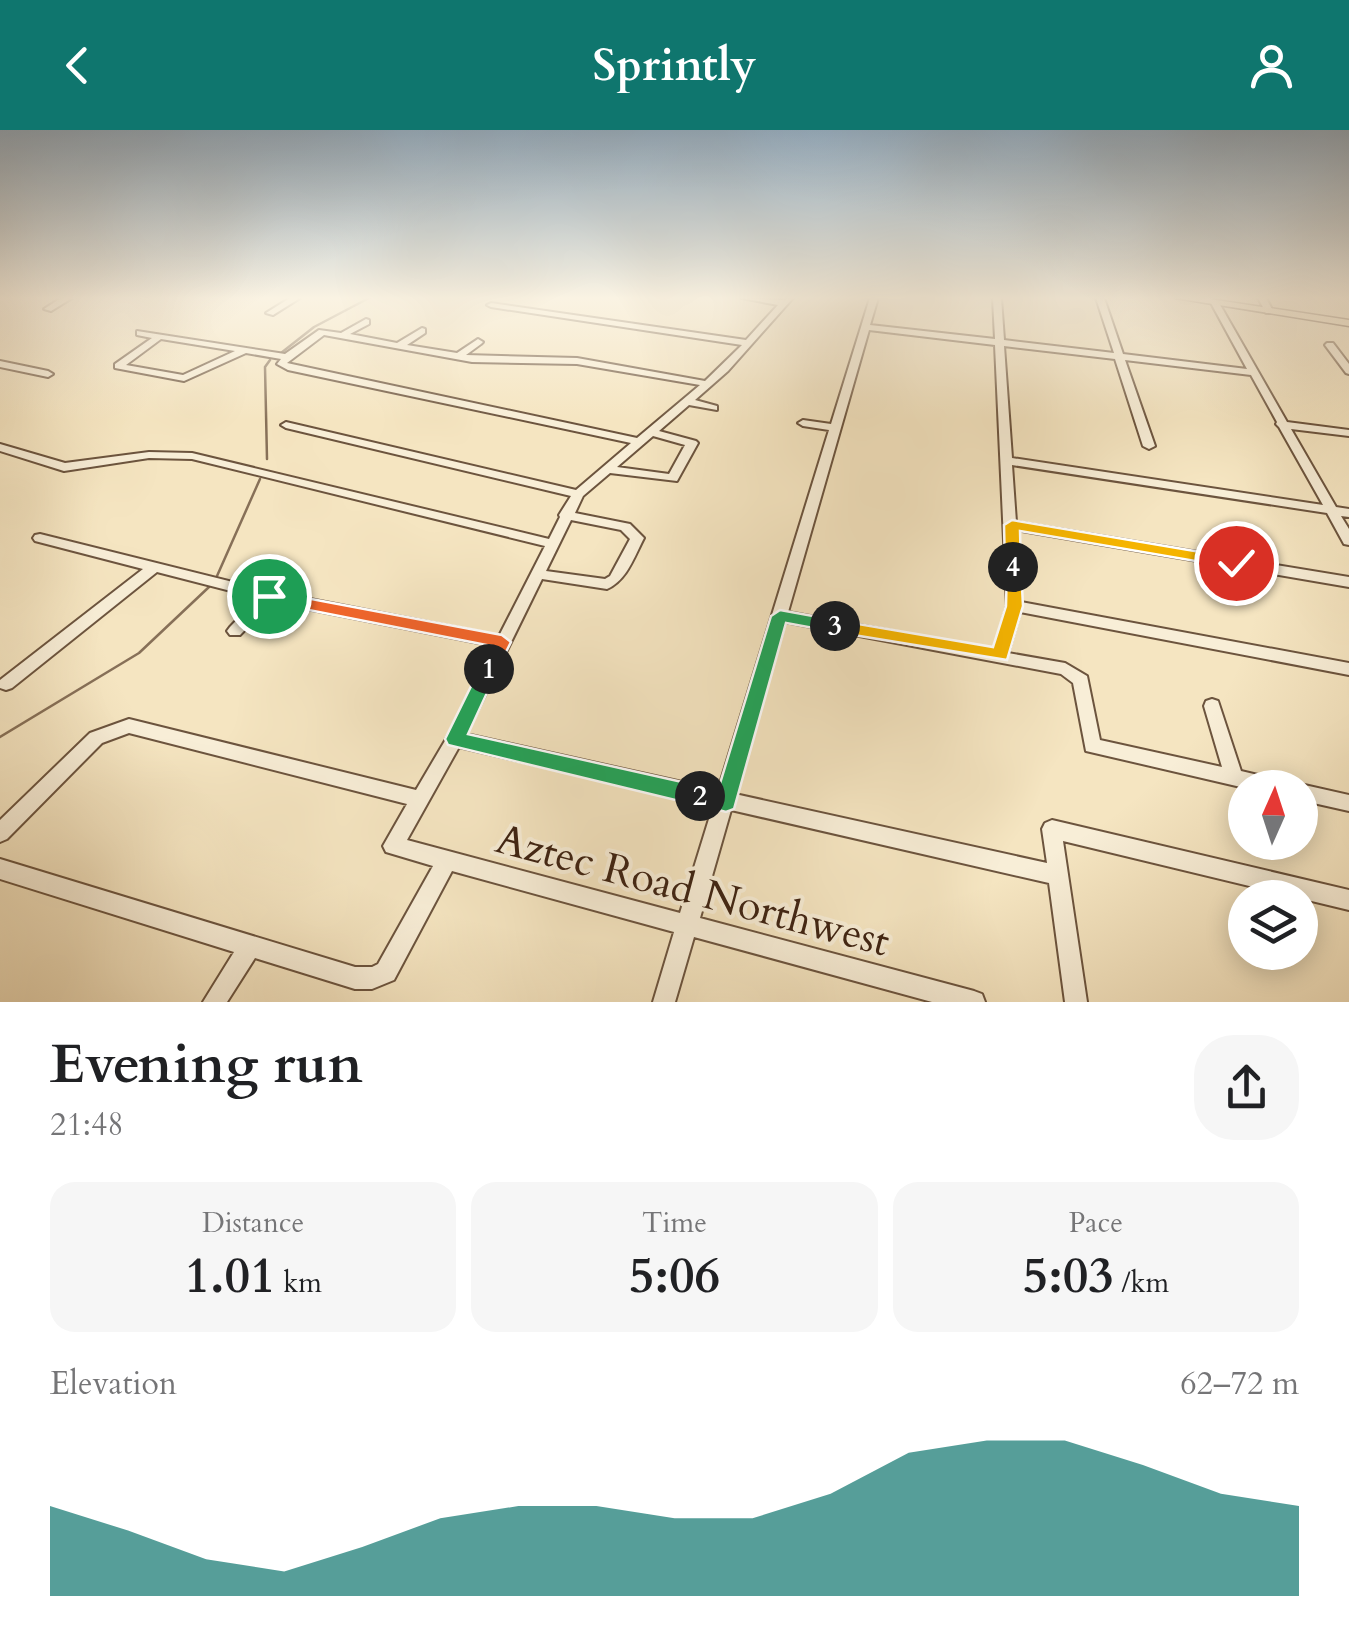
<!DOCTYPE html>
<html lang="en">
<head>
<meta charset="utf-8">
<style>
  body { margin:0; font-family:Cardo,serif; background:#f6f6f6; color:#202124; height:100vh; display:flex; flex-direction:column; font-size:38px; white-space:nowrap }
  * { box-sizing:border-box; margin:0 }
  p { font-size:32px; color:#757577 }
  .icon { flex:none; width:55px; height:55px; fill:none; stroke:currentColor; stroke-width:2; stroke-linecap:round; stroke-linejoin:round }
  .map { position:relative; height:872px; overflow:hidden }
  .drawer { display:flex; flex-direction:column; background:#fff; flex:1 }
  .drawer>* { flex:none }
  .needle { width:65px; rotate:3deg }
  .controls { position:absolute; left:1228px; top:640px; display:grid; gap:20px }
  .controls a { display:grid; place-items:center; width:90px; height:90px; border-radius:50%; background:#fff; box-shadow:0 5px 25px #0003; font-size:50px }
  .pin { position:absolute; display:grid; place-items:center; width:85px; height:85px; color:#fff; margin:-42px; border:5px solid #fff; border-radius:50%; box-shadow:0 2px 10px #0007 }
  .km { position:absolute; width:50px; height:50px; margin:-25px; border-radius:50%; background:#222; color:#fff; font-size:28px; line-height:50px; text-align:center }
  .round { display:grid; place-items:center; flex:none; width:105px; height:105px; border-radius:40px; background:#f6f6f6 }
  .head { display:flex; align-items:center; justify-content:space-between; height:170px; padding:0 50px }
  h1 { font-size:55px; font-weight:800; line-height:75px }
  .stats { display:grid; grid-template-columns:repeat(3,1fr); gap:15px; height:170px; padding:10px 50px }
  .stats div { display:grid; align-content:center; border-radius:25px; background:#f6f6f6; text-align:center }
  .stats b { font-size:50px; font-weight:800 }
  .stats small { font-size:28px; font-weight:400 }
  .stats p { font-size:28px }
  .chart { height:280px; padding:20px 50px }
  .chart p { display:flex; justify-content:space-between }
  .chart svg { width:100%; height:180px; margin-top:10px; fill:#0f766e; opacity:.7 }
  header { display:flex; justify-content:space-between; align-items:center; height:130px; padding:0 50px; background:#0f766e; color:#fff; font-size:45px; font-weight:800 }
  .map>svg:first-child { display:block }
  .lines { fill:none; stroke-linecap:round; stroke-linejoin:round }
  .stream { stroke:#877058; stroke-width:2.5 }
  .minor-casing { stroke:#6c543e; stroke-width:4 }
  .major-casing { stroke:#3e2312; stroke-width:3 }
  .minor { fill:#f8eed7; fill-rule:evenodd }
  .major { fill:#f5e5c1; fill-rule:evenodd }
  .split-1 { fill:#f0652b; stroke:#fff; stroke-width:2.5 }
  .split-2 { fill:#22a559; stroke:#fff; stroke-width:2.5 }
  .split-3 { fill:#22a559; stroke:#fff; stroke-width:2.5 }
  .split-4 { fill:#f5b400; stroke:#fff; stroke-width:2.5 }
  .split-5 { fill:#f5b400; stroke:#fff; stroke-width:2.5 }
  .labels { text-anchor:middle; stroke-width:8; stroke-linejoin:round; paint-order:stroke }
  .near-street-label { font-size:42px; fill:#3e2312; stroke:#f8eed7 }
</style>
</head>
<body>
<header><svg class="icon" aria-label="back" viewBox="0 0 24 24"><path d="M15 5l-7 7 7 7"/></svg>Sprintly<svg class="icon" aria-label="person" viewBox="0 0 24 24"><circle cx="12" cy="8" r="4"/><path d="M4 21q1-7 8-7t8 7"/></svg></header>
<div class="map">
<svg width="1349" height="872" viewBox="0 0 1349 872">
  <rect width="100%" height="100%" fill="#f5e5c1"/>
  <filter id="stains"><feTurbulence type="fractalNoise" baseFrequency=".002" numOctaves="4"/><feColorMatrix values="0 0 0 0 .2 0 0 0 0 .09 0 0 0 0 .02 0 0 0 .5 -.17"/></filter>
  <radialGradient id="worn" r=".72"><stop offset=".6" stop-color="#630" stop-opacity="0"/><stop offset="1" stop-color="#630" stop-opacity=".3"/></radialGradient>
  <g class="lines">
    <path class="stream" d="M281 223 314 197 369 168
      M267 329 265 237 270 230
      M217 446 260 349
      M0 607 139 523 209 457"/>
    <defs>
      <path id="minor" d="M61 168H72L51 181 44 179Z
        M290 168H300L273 185 266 183Z
        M742 168 782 170 793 168 728 241 695 270 717 276V280L689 275 659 301 696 311 698 313 677 351 610 343 583 366 575 383 630 394 644 408C634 427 627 450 607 459L542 449 466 604 718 660 829 300 803 296 798 293 803 290 831 294 870 168H878L870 195 995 209 993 168H1001L1004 210 1114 223 1096 168H1104L1123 224 1247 239 1211 173 1215 171 1219 173 1287 292 1349 300V306L1291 299 1336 377 1349 379V387L1341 386 1349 399V415L1344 414 1327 383 1012 335 1016 392 1349 447V457L1016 400 1021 472 1349 533V545L1020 482 1008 523 1065 533 1087 546 1100 610 1222 637 1204 576 1206 571 1212 569 1218 571 1241 641 1288 652 1290 658H1245L1086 621 1073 553 1061 544 785 492 735 664 1047 733 1042 699 1045 693 1052 690 1349 760V780L1063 711 1087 872H1065L1049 753 731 680 700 788 974 861 982 864 985 872H932L694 807 675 872H653L674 802 452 741 394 850 372 859H355L255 828 227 872H203L234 822 0 749V729L355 837H372L378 834 433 736 386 722 383 716 407 674 129 603 102 613 7 709 0 712V690L90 603 129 589 416 660 449 604 494 516 272 472 240 505H230L227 501 230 497 258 468 157 442 12 558 6 560 0 558V550L143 439 35 411 33 408 35 405 40 404 269 461 499 506 545 416 192 329 149 328 64 341 0 321V314L65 333 149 322 192 323 549 409 560 387 559 385 571 366 286 298 281 295 286 292 576 360 631 313 288 240 277 234 281 229 246 223 184 251 115 238V234L152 208 137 205V201L285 224 319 200 341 203 366 189 369 190V194L350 204 397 213 422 198 425 199V203L407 215 457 223 478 209 483 212 481 214 466 225 577 228 705 251 742 215 491 177 487 175 491 173 746 210 778 175ZM869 200 995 215 1007 476 994 520 788 482ZM324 205 472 232 577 234 700 255 637 308 287 233ZM161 209 235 221 183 245 126 235ZM1004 216 1115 229 1143 316 1149 319 1155 316 1125 230 1251 245 1277 292 1276 294 1279 297 1323 375 1012 328ZM653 306 685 315 669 344 617 337ZM571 390 621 400 630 409 610 446 605 449 546 441ZM459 617 713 676 680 783 407 710Z
        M1258 168H1266L1273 181 1272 183H1266Z
        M1327 213H1333L1349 234V244L1346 243 1325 215Z
        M0 231 48 241 53 244 48 247 0 237Z
        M1300 654 1349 665V681L1300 670V658H1293Z"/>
      <path id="major" d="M1175 168H1203L1349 190V196Z"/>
    </defs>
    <use href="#minor" class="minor-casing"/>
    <use href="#major" class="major-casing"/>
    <use href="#minor" class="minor"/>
    <use href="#major" class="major"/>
  </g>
  <linearGradient id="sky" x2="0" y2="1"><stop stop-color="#94adc1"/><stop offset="0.58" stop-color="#faf3e3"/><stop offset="1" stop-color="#faf3e3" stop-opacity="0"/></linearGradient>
  <rect width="1349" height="290" fill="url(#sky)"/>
  <path class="split-1" d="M269 461 502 505 511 512 495 544 489 547 479 539 491 516 263 471V462Z"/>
  <path class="split-2" d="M489 532 498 539 468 604 700 656 708 659V673L700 676 448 615 445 609 482 534Z"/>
  <path class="split-3" d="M780 480 835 490 844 496 835 502 786 493 734 679 726 682 692 673V659L718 660 771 486Z"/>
  <path class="split-4" d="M1007 434 1021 437 1023 476 1007 530 835 502 826 496 835 490 993 517 1006 476Z"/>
  <path class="split-5" d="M1012 390 1236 428 1245 433 1236 438 1020 401 1021 437 1013 443 1005 437 1004 395Z"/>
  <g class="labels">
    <g class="near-street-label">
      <text transform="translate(693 759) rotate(15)" y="15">Aztec Road Northwest</text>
    </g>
  </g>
  <rect width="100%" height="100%" filter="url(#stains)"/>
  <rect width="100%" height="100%" fill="url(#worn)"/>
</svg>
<div class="controls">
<a><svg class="needle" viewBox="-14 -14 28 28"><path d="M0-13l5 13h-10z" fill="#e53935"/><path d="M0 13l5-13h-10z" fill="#757577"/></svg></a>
<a><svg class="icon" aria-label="layers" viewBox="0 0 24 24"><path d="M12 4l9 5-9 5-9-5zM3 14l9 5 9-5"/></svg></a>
</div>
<div class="pin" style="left:269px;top:466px;background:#1e9e55"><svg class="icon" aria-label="arrive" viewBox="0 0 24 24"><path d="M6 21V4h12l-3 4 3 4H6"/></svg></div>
<div class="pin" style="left:1236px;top:433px;background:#d93025"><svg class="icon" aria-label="check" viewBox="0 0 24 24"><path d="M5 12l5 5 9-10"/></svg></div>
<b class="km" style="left:489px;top:539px">1</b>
<b class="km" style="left:700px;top:666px">2</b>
<b class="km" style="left:835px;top:496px">3</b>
<b class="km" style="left:1013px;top:437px">4</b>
</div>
<section class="drawer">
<div class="head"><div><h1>Evening run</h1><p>21:48</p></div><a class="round"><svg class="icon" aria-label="share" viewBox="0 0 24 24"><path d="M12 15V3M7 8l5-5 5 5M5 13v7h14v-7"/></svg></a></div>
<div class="stats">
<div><p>Distance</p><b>1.01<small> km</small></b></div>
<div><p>Time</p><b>5:06</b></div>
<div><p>Pace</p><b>5:03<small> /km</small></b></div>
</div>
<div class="chart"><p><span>Elevation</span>62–72 m</p>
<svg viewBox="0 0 160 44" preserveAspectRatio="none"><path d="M0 44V22L10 28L20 35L30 38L40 32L50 25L60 22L70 22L80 25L90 25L100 19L110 9L120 6L130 6L140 12L150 19L160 22V44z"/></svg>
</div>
</section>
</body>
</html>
